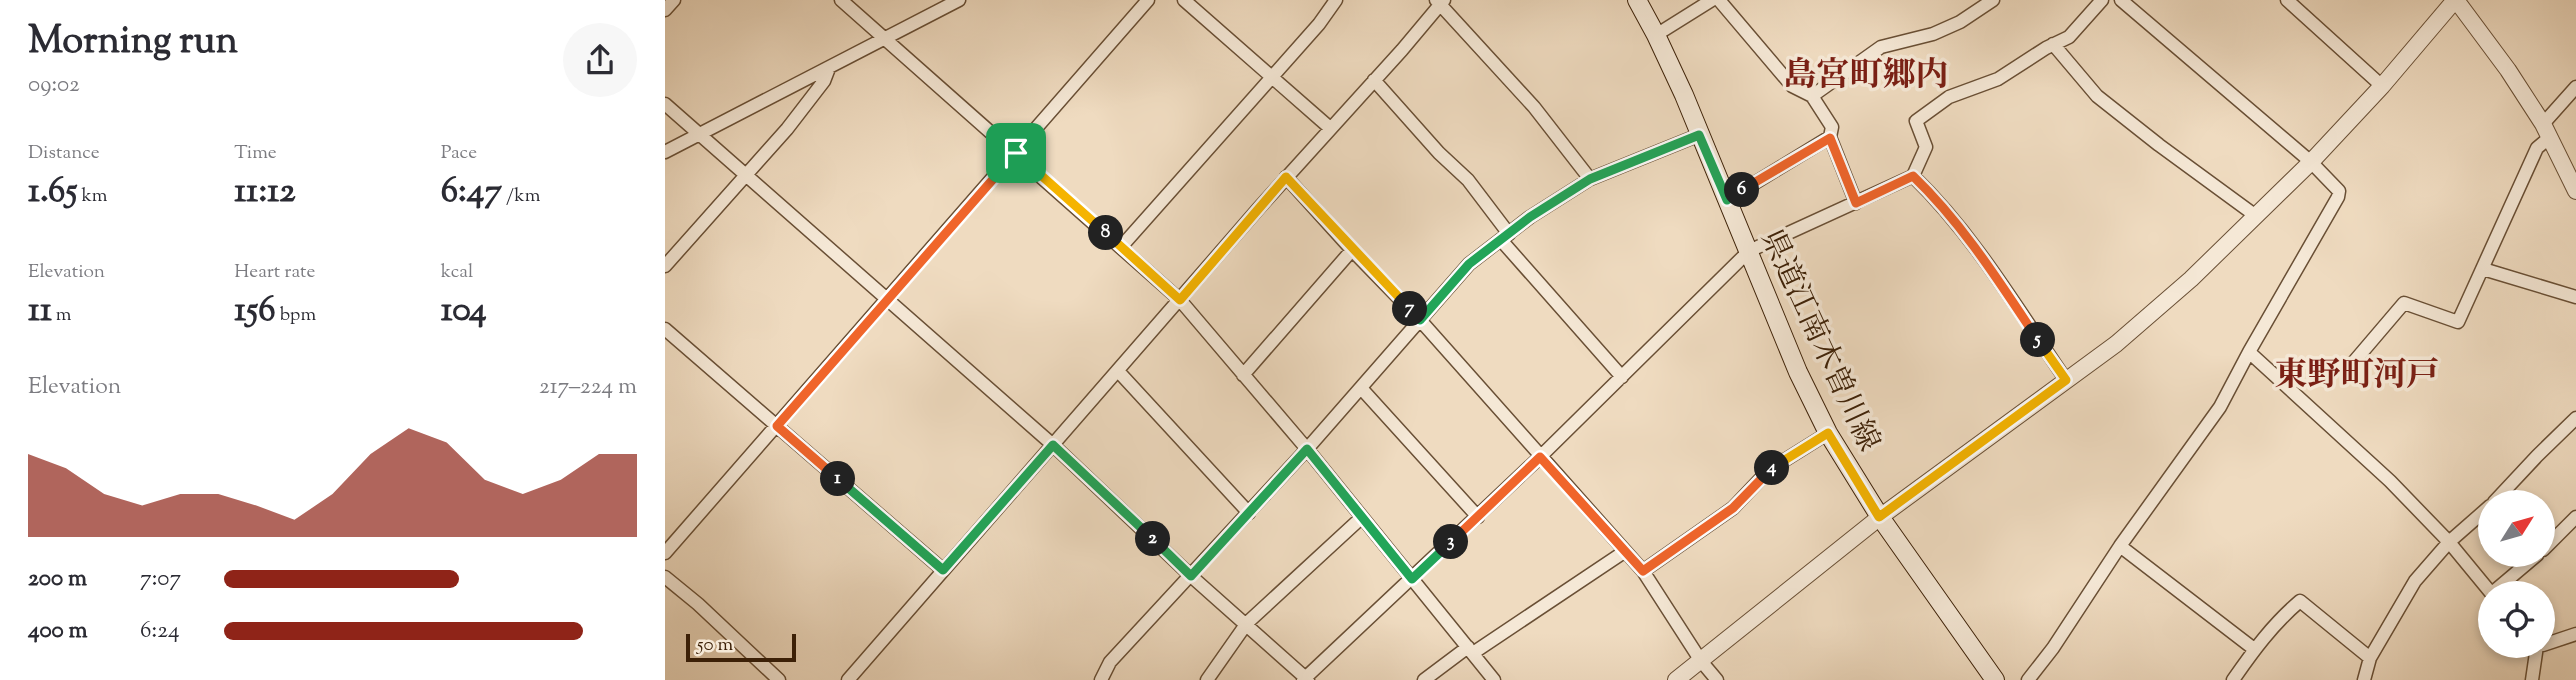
<!DOCTYPE html>
<html lang="en">
<head>
<meta charset="utf-8">
<style>
  body { margin:0; font-family:"Sorts Mill Goudy","Noto Serif JP",serif; background:#f7f7f7; color:#2b2b33; height:100vh; display:flex; flex-direction:column; font-size:26px; white-space:nowrap }
  * { box-sizing:border-box; margin:0 }
  p { font-size:23px; color:#7c7c81 }
  .icon { flex:none; width:38px; height:38px; fill:none; stroke:currentColor; stroke-width:2; stroke-linecap:round; stroke-linejoin:round }
  .map { position:relative; flex:1; overflow:hidden }
  .panel { display:flex; flex-direction:column; background:#fff; width:665px }
  .panel>* { flex:none }
  .needle { width:46px; rotate:53deg }
  .buttons { position:absolute; left:1813px; top:490px; display:grid; gap:14px }
  .buttons a { display:grid; place-items:center; width:77px; height:77px; border-radius:50%; background:#fff; box-shadow:0 4px 10px #0003; font-size:35px }
  .scale { position:absolute; left:21px; bottom:18px; width:110px; box-sizing:border-box; padding-left:7px; border:4px solid #3c2007; border-top:0; font-size:19px; line-height:24px; white-space:nowrap; color:#3c2007; -webkit-text-stroke:5px #f5e8d6; paint-order:stroke }
  .pin { position:absolute; display:grid; place-items:center; width:60px; height:60px; color:#fff; margin:-30px; border-radius:14px; box-shadow:0 4px 10px #0006 }
  .km { position:absolute; width:35px; height:35px; margin:-18px; border-radius:50%; background:#222; color:#fff; font-size:19px; line-height:35px; text-align:center }
  .round { display:grid; place-items:center; flex:none; width:74px; height:74px; border-radius:37px; background:#f7f7f7 }
  .headline { display:flex; align-items:center; justify-content:space-between; height:119px; padding:0 28px }
  h1 { font-size:38px; font-weight:700; line-height:52px }
  .metrics { display:grid; grid-template-columns:repeat(3,1fr); gap:10px; height:119px; padding:7px 28px }
  .metrics div { display:grid; align-content:center }
  .metrics b { font-size:35px; font-weight:700 }
  .metrics small { font-size:19px; font-weight:400 }
  .metrics p { font-size:19px }
  .chart { height:196px; padding:14px 28px }
  .chart p { display:flex; justify-content:space-between }
  .chart svg { width:100%; height:126px; margin-top:7px; fill:#8f2418; opacity:.7 }
  ul { padding:0 28px; list-style:none; font-size:23px }
  li { display:grid; grid-template-columns:112px 84px 1fr; align-items:center; height:52px }
  li i { height:18px; border-radius:9px; background:#8f2418 }
  main { display:flex; flex:1; min-height:0 }
  .map>svg:first-child { display:block }
  .lines { fill:none; stroke-linecap:round; stroke-linejoin:round }
  .minor-casing { stroke:#694f35; stroke-width:15 }
  .tertiary-casing { stroke:#694f35; stroke-width:18 }
  .secondary-casing { stroke:#3c2007; stroke-width:20 }
  .minor { stroke:#f5e8d6; stroke-width:12 }
  .tertiary { stroke:#f5e8d6; stroke-width:16 }
  .secondary { stroke:#f5e8d6; stroke-width:18 }
  .split-1-casing { stroke:#fff; stroke-width:14 }
  .split-2-casing { stroke:#fff; stroke-width:14 }
  .split-3-casing { stroke:#fff; stroke-width:14 }
  .split-4-casing { stroke:#fff; stroke-width:14 }
  .split-5-casing { stroke:#fff; stroke-width:14 }
  .split-6-casing { stroke:#fff; stroke-width:14 }
  .split-7-casing { stroke:#fff; stroke-width:14 }
  .split-8-casing { stroke:#fff; stroke-width:14 }
  .split-9-casing { stroke:#fff; stroke-width:14 }
  .split-1 { stroke:#f0652b; stroke-width:9 }
  .split-2 { stroke:#22a559; stroke-width:9 }
  .split-3 { stroke:#22a559; stroke-width:9 }
  .split-4 { stroke:#f0652b; stroke-width:9 }
  .split-5 { stroke:#f5b400; stroke-width:9 }
  .split-6 { stroke:#f0652b; stroke-width:9 }
  .split-7 { stroke:#22a559; stroke-width:9 }
  .split-8 { stroke:#f5b400; stroke-width:9 }
  .split-9 { stroke:#f5b400; stroke-width:9 }
  .labels { text-anchor:middle; stroke-width:7; stroke-linejoin:round; paint-order:stroke }
  .street-label { font-size:30px; fill:#3c2007; stroke:#f5e8d6 }
  .quarter-label { font-size:33px; font-weight:bold; fill:#7a1f14; stroke:#f5e8d6 }
</style>
</head>
<body>
<main>
<section class="panel">
<div class="headline"><div><h1>Morning run</h1><p>09:02</p></div><a class="round"><svg class="icon" aria-label="share" viewBox="0 0 24 24"><path d="M12 15V3M7 8l5-5 5 5M5 13v7h14v-7"/></svg></a></div>
<div class="metrics">
<div><p>Distance</p><b>1.65<small> km</small></b></div>
<div><p>Time</p><b>11:12</b></div>
<div><p>Pace</p><b>6:47<small> /km</small></b></div>
</div>
<div class="metrics">
<div><p>Elevation</p><b>11<small> m</small></b></div>
<div><p>Heart rate</p><b>156<small> bpm</small></b></div>
<div><p>kcal</p><b>104</b></div>
</div>
<div class="chart"><p><span>Elevation</span>217–224 m</p>
<svg viewBox="0 0 160 44" preserveAspectRatio="none"><path d="M0 44V15L10 20L20 29L30 33L40 29L50 29L60 33L70 38L80 29L90 15L100 6L110 11L120 24L130 29L140 24L150 15L160 15V44z"/></svg>
</div>
<ul>
<li><b>200 m</b>7:07<i style="width:57%"></i></li>
<li><b>400 m</b>6:24<i style="width:87%"></i></li>
</ul>
</section>
<div class="map">
<svg width="1911" height="680" viewBox="0 0 1911 680">
  <rect width="100%" height="100%" fill="#efdbc0"/>
  <filter id="stains"><feTurbulence type="fractalNoise" baseFrequency=".00286" numOctaves="4"/><feColorMatrix values="0 0 0 0 .2 0 0 0 0 .09 0 0 0 0 .02 0 0 0 .5 -.17"/></filter>
  <radialGradient id="worn" r=".72"><stop offset=".6" stop-color="#630" stop-opacity="0"/><stop offset="1" stop-color="#630" stop-opacity=".3"/></radialGradient>
  <g class="lines">
    <defs>
      <path id="minor" d="M176 0 515 300 642 449 829 680
        M519 0 665 128
        M771 0 869 107 925 179
        M1054 0 1127 86 1147 96 1167 127 1165 137 1191 203
        M1622 0 1717 86
        M0 10 9 0
        M991 35 1047 0
        M1388 44 1432 96 1494 145 1591 216
        M709 80 774 153 803 180 844 234
        M1147 96 1216 47 1268 34 1295 22 1328 0
        M0 104 388 445 526 576 643 680
        M1878 124 1911 87
        M0 152 294 0
        M1248 176C1309 235 1353 310 1401 380
        M621 177 687 250 755 320 978 571 1036 661 1052 680
        M1062 200 1165 137
        M836 240 957 377
        M456 247 654 24 671 0
        M0 266 122 129 159 81 164 68
        M1818 269 1911 297
        M0 329 278 570
        M1584 352 1725 481 1784 542 1826 593
        M1687 364 1739 303 1793 322 1872 148 1885 137
        M453 371 584 513
        M578 375 687 250
        M696 388 813 517
        M1829 502 1872 456 1911 418
        M1455 546 1589 649
        M1878 550 1911 517
        M0 553 483 0
        M978 571 1068 508 1104 470 1163 433
        M0 577 33 604 114 680
        M1827 593 1872 555
        M1878 645 1911 634
        M808 653 959 552
        M183 680 593 209 737 50 779 0
        M436 680 445 662 642 449 804 264 865 217 925 179 1034 135
        M542 680 582 623 696 518
        M638 680 875 457 1084 251 1248 176 1261 147 1251 121 1284 97 1333 79 1381 48 1404 37 1437 0
        M759 680 803 647
        M1363 680 1388 648 1455 546 1555 407 1584 352 1673 197 1674 191 1646 162 1456 0
        M1568 680C1588 651 1608 624 1635 601L1705 658
        M1699 680 1705 658 1750 581 1784 542 1825 506
        M1867 680 1872 646"/>
      <path id="tertiary" d="M1791 0 1843 70 1878 124 1911 191
        M1011 680 1215 517 1451 344 1526 279 1646 162 1717 86 1790 0"/>
      <path id="secondary" d="M972 0 991 35 1019 95 1133 372 1163 433 1215 517 1330 680"/>
    </defs>
    <use href="#minor" class="minor-casing"/>
    <use href="#tertiary" class="tertiary-casing"/>
    <use href="#secondary" class="secondary-casing"/>
    <use href="#minor" class="minor"/>
    <use href="#tertiary" class="tertiary"/>
    <use href="#secondary" class="secondary"/>
  </g>
  <g class="lines">
    <defs>
      <path id="split-1" d="M173 479 112 426 351 153"/>
      <path id="split-2" d="M173 479 278 570 388 445 488 539"/>
      <path id="split-3" d="M488 539 526 576 642 449 747 579 786 542"/>
      <path id="split-4" d="M786 542 875 457 978 571 1068 508 1107 468"/>
      <path id="split-5" d="M1107 468 1163 433 1214 517 1401 380 1373 340"/>
      <path id="split-6" d="M1077 190 1165 138 1191 203 1248 176C1298 224 1335 283 1373 340"/>
      <path id="split-7" d="M745 309 755 320 804 264 865 217 925 179 1034 135 1062 200 1077 190"/>
      <path id="split-8" d="M441 233 515 300 621 177 745 309"/>
      <path id="split-9" d="M351 153 441 233"/>
    </defs>
    <use href="#split-1" class="split-1-casing"/>
    <use href="#split-2" class="split-2-casing"/>
    <use href="#split-3" class="split-3-casing"/>
    <use href="#split-4" class="split-4-casing"/>
    <use href="#split-5" class="split-5-casing"/>
    <use href="#split-6" class="split-6-casing"/>
    <use href="#split-7" class="split-7-casing"/>
    <use href="#split-8" class="split-8-casing"/>
    <use href="#split-9" class="split-9-casing"/>
    <use href="#split-1" class="split-1"/>
    <use href="#split-2" class="split-2"/>
    <use href="#split-3" class="split-3"/>
    <use href="#split-4" class="split-4"/>
    <use href="#split-5" class="split-5"/>
    <use href="#split-6" class="split-6"/>
    <use href="#split-7" class="split-7"/>
    <use href="#split-8" class="split-8"/>
    <use href="#split-9" class="split-9"/>
  </g>
  <g class="labels">
    <g class="street-label">
      <text transform="translate(1156 340) rotate(65)" y="10">県道江南木曽川線</text>
    </g>
    <g class="quarter-label">
      <text x="1201" y="85">島宮町郷内</text>
      <text x="1692" y="385">東野町河戸</text>
    </g>
  </g>
  <rect width="100%" height="100%" filter="url(#stains)"/>
  <rect width="100%" height="100%" fill="url(#worn)"/>
</svg>
<div class="buttons">
<a><svg class="needle" viewBox="-14 -14 28 28"><path d="M0-13l5 13h-10z" fill="#e53935"/><path d="M0 13l5-13h-10z" fill="#7c7c81"/></svg></a>
<a><svg class="icon" aria-label="locate" viewBox="0 0 24 24"><circle cx="12" cy="12" r="6"/><path d="M12 2v4M12 18v4M2 12h4M18 12h4"/></svg></a>
</div>
<div class="scale">50 m</div>
<div class="pin" style="left:351px;top:153px;background:#1e9e55"><svg class="icon" aria-label="arrive" viewBox="0 0 24 24"><path d="M6 21V4h12l-3 4 3 4H6"/></svg></div>
<b class="km" style="left:173px;top:479px">1</b>
<b class="km" style="left:488px;top:539px">2</b>
<b class="km" style="left:786px;top:542px">3</b>
<b class="km" style="left:1107px;top:468px">4</b>
<b class="km" style="left:1373px;top:340px">5</b>
<b class="km" style="left:1077px;top:190px">6</b>
<b class="km" style="left:745px;top:309px">7</b>
<b class="km" style="left:441px;top:233px">8</b>
</div>
</main>
</body>
</html>
